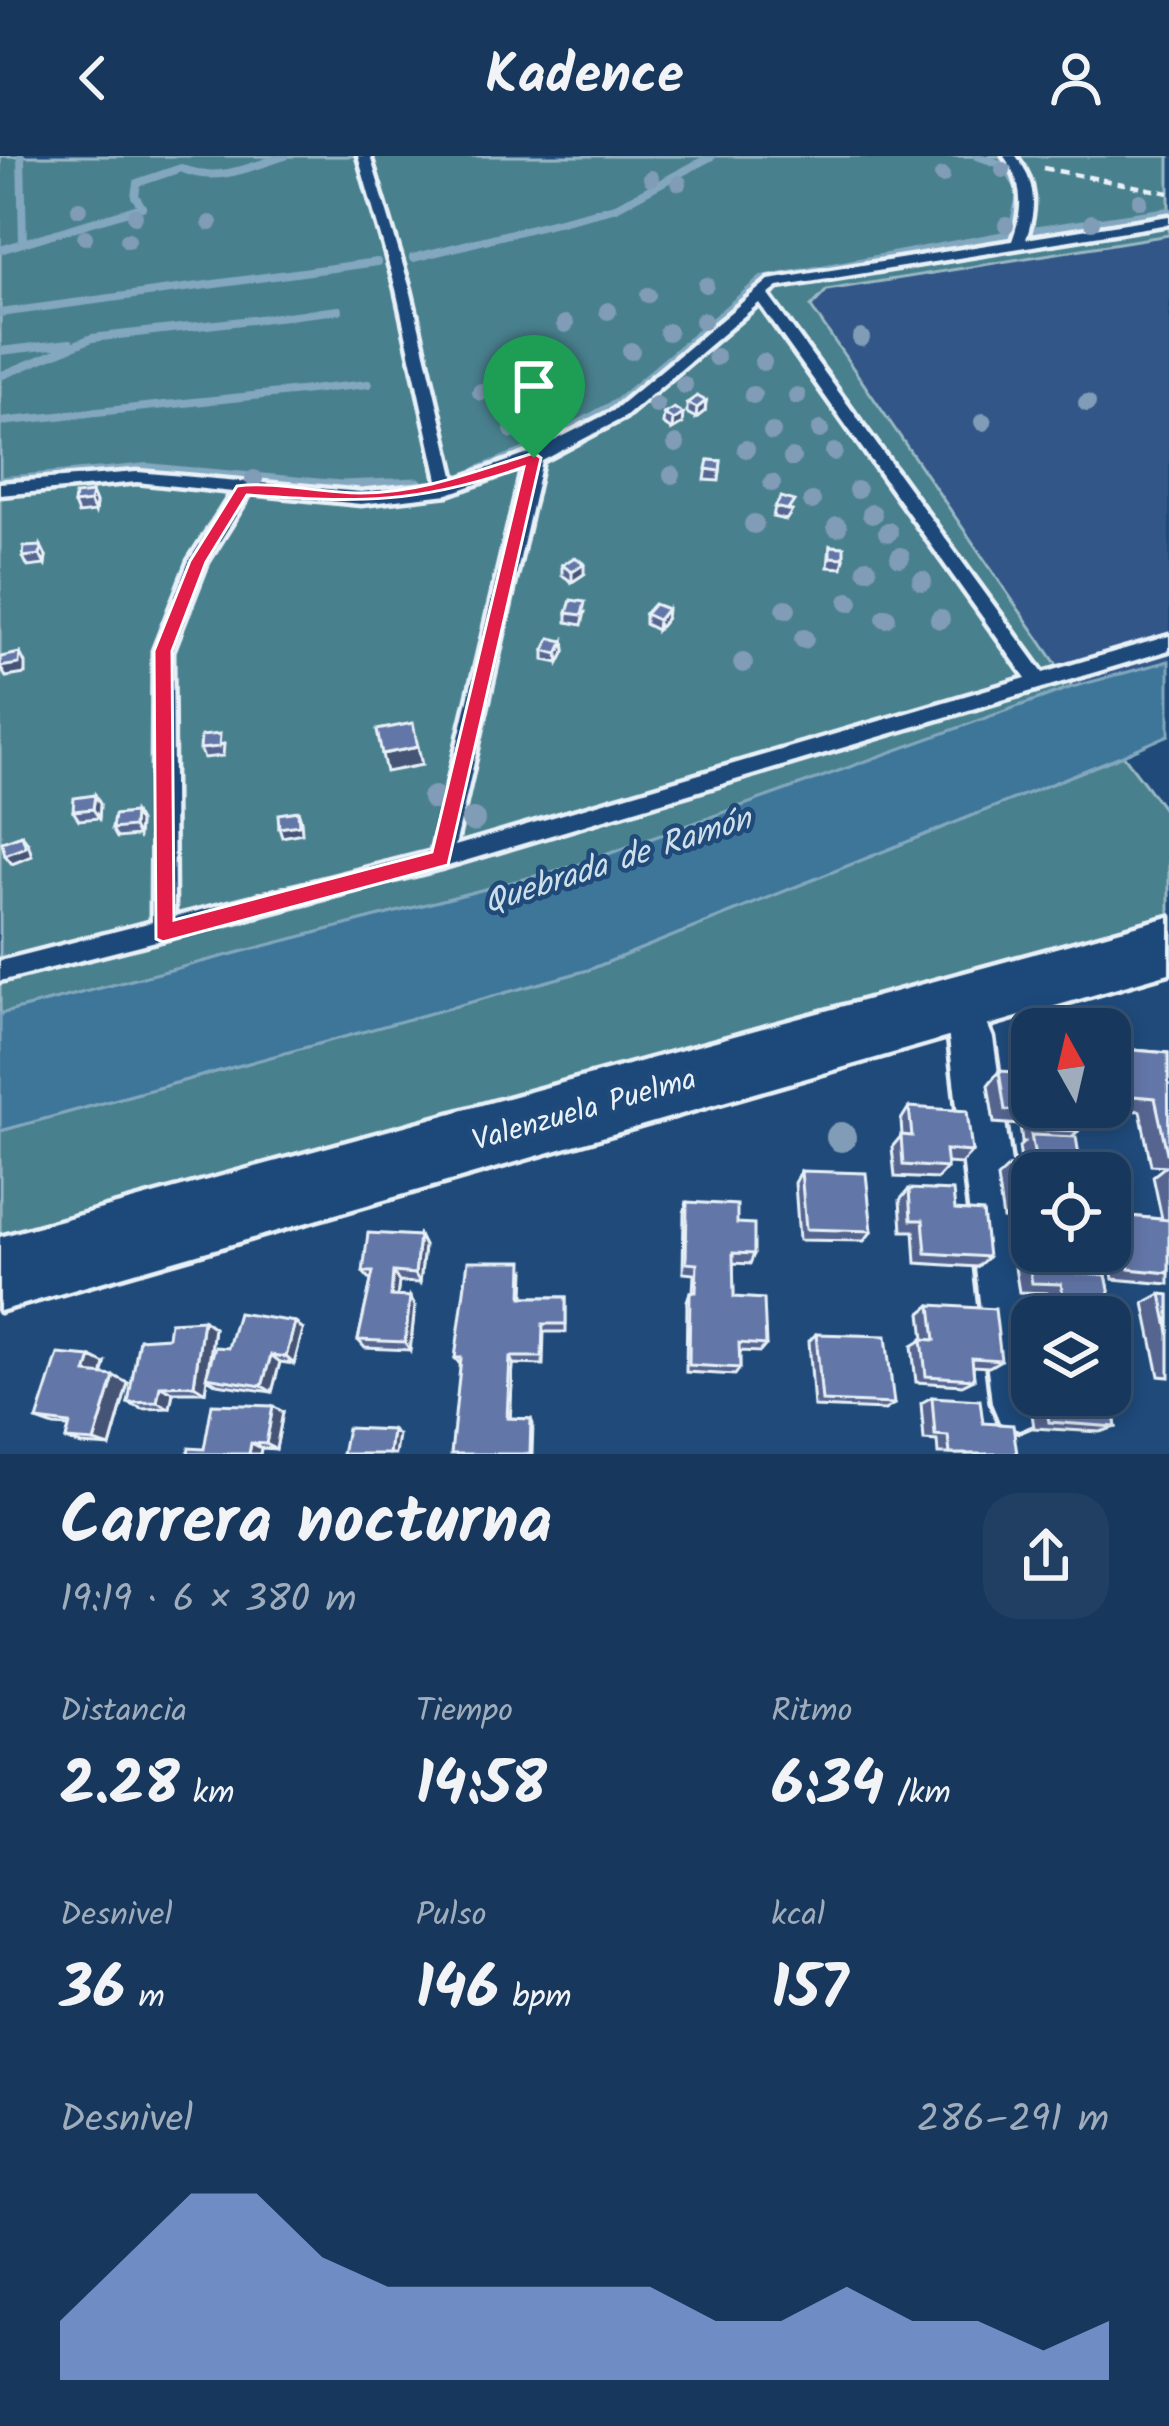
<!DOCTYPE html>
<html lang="es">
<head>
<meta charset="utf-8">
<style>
  body { margin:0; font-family:Kalam,sans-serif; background:#203f62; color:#f1f3f6; height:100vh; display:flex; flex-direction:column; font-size:45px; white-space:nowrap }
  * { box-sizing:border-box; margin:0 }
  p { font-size:39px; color:#9eacbb }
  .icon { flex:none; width:66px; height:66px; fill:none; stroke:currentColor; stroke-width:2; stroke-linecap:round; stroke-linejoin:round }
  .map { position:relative; height:1298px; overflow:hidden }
  .details { display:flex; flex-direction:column; background:#17385c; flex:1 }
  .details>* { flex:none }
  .needle { width:78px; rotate:352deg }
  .buttons { position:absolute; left:1011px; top:852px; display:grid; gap:24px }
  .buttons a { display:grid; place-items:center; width:120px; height:120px; border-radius:24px; background:#17385c; box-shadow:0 6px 18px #0003,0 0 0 3px #365272; font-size:60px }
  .pin { position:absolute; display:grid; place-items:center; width:102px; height:102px; color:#fff; margin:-123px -51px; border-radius:50% 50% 50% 0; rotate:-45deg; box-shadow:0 0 12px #0007 }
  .pin .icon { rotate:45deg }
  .round { display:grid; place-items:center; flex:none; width:126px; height:126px; border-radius:36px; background:#203f62 }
  .summary { display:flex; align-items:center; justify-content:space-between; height:204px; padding:0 60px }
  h1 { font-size:66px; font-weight:700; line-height:90px }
  .stats { display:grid; grid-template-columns:repeat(3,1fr); gap:18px; height:204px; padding:12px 60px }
  .stats div { display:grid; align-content:center }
  .stats b { font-size:60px; font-weight:700 }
  .stats small { font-size:33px; font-weight:400 }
  .stats p { font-size:33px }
  .chart { height:336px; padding:24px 60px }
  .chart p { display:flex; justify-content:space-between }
  .chart svg { width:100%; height:216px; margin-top:12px; fill:#95b2f1; opacity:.7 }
  header { display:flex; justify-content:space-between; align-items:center; height:156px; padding:0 60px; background:#17385c; font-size:54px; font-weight:700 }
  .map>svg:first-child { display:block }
  .built { fill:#335788 }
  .green { fill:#4a808e; stroke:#99b8c3; stroke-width:3 }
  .water { fill:#3e7698; stroke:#82a7be; stroke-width:3 }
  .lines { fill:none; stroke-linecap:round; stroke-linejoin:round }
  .stream-far1 { stroke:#82a7be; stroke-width:8 }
  .stream { stroke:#82a7be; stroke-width:9 }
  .service-casing { stroke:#e8f1f8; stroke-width:9 }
  .minor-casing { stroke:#e8f1f8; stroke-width:9 }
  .secondary-casing { stroke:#e8f1f8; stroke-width:9 }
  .path { stroke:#e8f1f8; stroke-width:4.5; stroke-dasharray:9 6; stroke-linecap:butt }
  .service { fill:#1f4a7a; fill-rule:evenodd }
  .minor { fill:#1f4a7a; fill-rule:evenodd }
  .secondary { fill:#1f4a7a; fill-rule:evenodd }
  .tree { fill:#809cb6 }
  .wall { fill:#546590; stroke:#e8f1f8; stroke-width:3 }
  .shaded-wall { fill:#455375; stroke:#e8f1f8; stroke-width:3 }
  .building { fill:#6276a7; stroke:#e8f1f8; stroke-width:3 }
  .route { fill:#e11d48; stroke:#fff; stroke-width:3; fill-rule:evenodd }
  .labels { text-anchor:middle; stroke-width:9; stroke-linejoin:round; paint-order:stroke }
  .street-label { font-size:30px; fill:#e8f1f8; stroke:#1f4a7a }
  .water-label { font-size:33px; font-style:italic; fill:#cedfea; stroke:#1f4a7a }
</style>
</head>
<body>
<header><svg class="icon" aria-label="back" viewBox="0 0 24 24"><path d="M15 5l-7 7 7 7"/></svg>Kadence<svg class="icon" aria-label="person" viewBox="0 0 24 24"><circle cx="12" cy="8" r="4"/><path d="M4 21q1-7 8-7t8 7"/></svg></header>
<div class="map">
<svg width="1169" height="1298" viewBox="0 0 1169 1298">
  <rect width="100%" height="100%" fill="#1f4a7a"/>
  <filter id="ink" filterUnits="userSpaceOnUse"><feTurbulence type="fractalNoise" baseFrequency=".00833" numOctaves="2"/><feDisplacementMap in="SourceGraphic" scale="24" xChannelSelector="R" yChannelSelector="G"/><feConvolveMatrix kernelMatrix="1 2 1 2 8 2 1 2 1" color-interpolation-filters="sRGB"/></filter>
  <g filter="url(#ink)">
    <path class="built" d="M1169 79V505L1072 531 811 151 826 134Z"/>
    <path class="green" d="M0 0H1169V79L827 134 811 151 1072 531 575 710 0 858Z
      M1123 599 1169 660V758L0 1081V975L588 814Z"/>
    <path class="water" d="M1169 505V579L1123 599 588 814 0 975V858L575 710 1072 531Z"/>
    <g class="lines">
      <path class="stream-far1" d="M21 0 23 87
        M977 0 1006 10
        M1018 77 1169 55
        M0 94 142 51 135 40 137 27 181 12C216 28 250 11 285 0
        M413 102 616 51 712 0
        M0 157 377 106
        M0 195 70 187
        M0 220 92 182 339 154
        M0 266 368 228
        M478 314 541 289 618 246 762 124 1011 78 1021 36 1003 6
        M67 319 147 311 229 319"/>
      <path class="stream" d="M197 316 341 329 418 326
        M0 325 98 316"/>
      <defs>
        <path id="service" d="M358 0H370L410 133 455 324 528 298 613 255 769 124 1012 85C1024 53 1024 28 1004 0H1016C1036 27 1037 51 1026 83L1169 60V68L778 131 768 139 1043 517 1169 480V494L441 712 0 825V805L152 766 154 495 189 405 233 336 137 326 0 339V327L137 316 361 336 439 328 396 133ZM759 147 1026 522 455 690 542 305 625 261ZM523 311 432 696 174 761 172 495 207 406 250 337 361 348 448 338Z"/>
        <path id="minor" d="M958 828 973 834 993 882 1033 1161 1032 1239H1045L1038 1266 1019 1274 1000 1266 992 1247 949 882 936 848 943 834Z"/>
        <path id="secondary" d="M1169 761V817L0 1155V1081Z"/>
      </defs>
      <use href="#service" class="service-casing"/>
      <use href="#minor" class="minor-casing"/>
      <use href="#secondary" class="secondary-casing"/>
      <path class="path" d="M1043 12 1169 37"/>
      <use href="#service" class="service"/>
      <use href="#minor" class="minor"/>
      <use href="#secondary" class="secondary"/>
    </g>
    <g class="tree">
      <circle cx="1003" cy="14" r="8"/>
      <circle cx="942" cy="20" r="8"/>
      <circle cx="651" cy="22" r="8"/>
      <circle cx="679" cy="27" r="8"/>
      <circle cx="1140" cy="45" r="8"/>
      <circle cx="79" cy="53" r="8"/>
      <circle cx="135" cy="60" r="8"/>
      <circle cx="1092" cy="66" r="8"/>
      <circle cx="210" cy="67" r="8"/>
      <circle cx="1006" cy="69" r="8"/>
      <circle cx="85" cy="81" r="8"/>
      <circle cx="128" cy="84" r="8"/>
      <circle cx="706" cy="129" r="8"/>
      <circle cx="648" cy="139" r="8"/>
      <circle cx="608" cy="155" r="9"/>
      <circle cx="703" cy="165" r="9"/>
      <circle cx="565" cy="168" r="9"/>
      <circle cx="668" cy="176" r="9"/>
      <circle cx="861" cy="182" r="9"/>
      <circle cx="631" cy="195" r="9"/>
      <circle cx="716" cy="201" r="9"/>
      <circle cx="763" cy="206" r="9"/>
      <circle cx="530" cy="222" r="9"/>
      <circle cx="684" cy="229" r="9"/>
      <circle cx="481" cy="236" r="9"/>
      <circle cx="753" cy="239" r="9"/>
      <circle cx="797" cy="240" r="9"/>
      <circle cx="1087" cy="247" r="9"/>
      <circle cx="656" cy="249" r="9"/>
      <circle cx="983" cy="266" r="9"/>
      <circle cx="513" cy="274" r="9"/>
      <circle cx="820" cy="274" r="9"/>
      <circle cx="772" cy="276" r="9"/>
      <circle cx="676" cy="288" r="9"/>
      <circle cx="746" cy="293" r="9"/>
      <circle cx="834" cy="296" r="9"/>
      <circle cx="792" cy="302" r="9"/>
      <circle cx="672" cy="319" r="9"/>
      <circle cx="254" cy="323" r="9"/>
      <circle cx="772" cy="327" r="9"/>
      <circle cx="857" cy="334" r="9"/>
      <circle cx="812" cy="345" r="9"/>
      <circle cx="872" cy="358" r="10"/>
      <circle cx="754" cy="368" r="10"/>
      <circle cx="837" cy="371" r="10"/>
      <circle cx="888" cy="376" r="10"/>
      <circle cx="900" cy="401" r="10"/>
      <circle cx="867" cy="413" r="10"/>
      <circle cx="922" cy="425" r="10"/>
      <circle cx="849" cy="446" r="10"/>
      <circle cx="786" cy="453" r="10"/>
      <circle cx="886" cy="462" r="10"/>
      <circle cx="940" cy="463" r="10"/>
      <circle cx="804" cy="483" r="10"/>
      <circle cx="743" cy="507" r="10"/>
      <circle cx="434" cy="642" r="12"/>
      <circle cx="473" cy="664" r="12"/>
      <circle cx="841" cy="981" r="15"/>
    </g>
    <path class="wall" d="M706 245 705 255 696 262 687 257V247Z
      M664 258 682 268 672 274 663 268Z
      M708 304 721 305 719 325 705 324Z
      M92 337 96 347 95 356 78 358 74 348Z
      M775 351 792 355 786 364 773 361Z
      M830 390 844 402 842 412 828 411Z
      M24 391 46 400 45 409 28 411 23 401Z
      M562 409 584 418 572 426 562 419Z
      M585 456 582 469 567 466V457Z
      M645 458 666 463 657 474 645 468Z
      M564 485 565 495 559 507 544 504V494Z
      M224 588 223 600 204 602 200 593Z
      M95 639 100 648 99 662 79 664 73 655Z
      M134 657 139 666 138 680 117 682 112 673Z
      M1110 892 1168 897 1169 1128 1113 1123 1108 1095H1110V1066L1119 1059 1162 1063 1153 1020 1166 1010 1151 1009 1140 955 1088 951H1110Z
      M999 915 1078 975 1032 1017V1065L1003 1063 997 1022 1009 1011H1022L1019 991 1024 986H1022L1020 969 994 967 988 929Z
      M909 951 972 996 961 1008 947 1007V1012L937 1023 895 1021 892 991 902 979 901 964Z
      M801 1015 872 1075 864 1085 799 1084 795 1027Z
      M909 1033 955 1054 988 1101 977 1111 916 1107 914 1075H902L900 1044Z
      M687 1046 737 1067 754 1098 750 1108 733 1107 734 1141 766 1189 760 1196 740 1195V1212L735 1219 686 1216 687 1145 690 1136H693L694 1118 683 1117 684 1057Z
      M419 1080 424 1090 420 1127 399 1126 397 1141 415 1150 410 1194 365 1192 358 1184 371 1125 363 1116Z
      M1027 1096 1073 1098 1077 1117 1106 1119 1117 1173 1110 1176V1161H1052L1047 1137 1019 1136 1014 1106Z
      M525 1115 524 1141H566V1176H544L543 1209 513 1208 510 1262 531 1263 533 1268 532 1298 455 1202Z
      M1161 1138 1169 1139V1221L1159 1220 1144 1147Z
      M931 1149 1001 1204 989 1211 973 1210 974 1223 962 1229 916 1226 912 1190 924 1183 921 1157Z
      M203 1164 214 1172 209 1212 228 1192 303 1174 294 1208 280 1206 272 1236 217 1228 207 1222 205 1236H173L170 1252 142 1253 128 1247 168 1181Z
      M816 1178 894 1248 885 1254 814 1251 809 1185Z
      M1110 1185 1124 1237 1111 1242 1116 1271 1100 1276 1034 1272 1027 1221 1032 1219V1239H1110Z
      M105 1208 102 1219 128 1227 110 1291 82 1289 66 1284 69 1271 54 1270 37 1264Z
      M932 1241 983 1267 1017 1298H938L937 1285 924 1284 921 1247Z
      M283 1256 276 1293 261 1292 260 1298H188L204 1293Z"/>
    <path class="shaded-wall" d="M706 245 705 255 696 262 697 252Z
      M683 258 682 268 672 274 673 264Z
      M92 337 96 347 95 356 90 346Z
      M41 390 46 400 45 409 40 399Z
      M584 408V418L572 426V416Z
      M667 453 666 463 657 474 658 464Z
      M564 485 565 495 559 507 558 498Z
      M20 497 25 507V518L6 521 0 511Z
      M418 591 422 609 386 616 382 598Z
      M95 639 100 648 99 662 93 653Z
      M298 655 301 664 302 677 282 681 279 672Z
      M134 657 139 666 138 680 133 671Z
      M22 679 28 687 32 700 12 708 5 699Z
      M419 1080 424 1090 420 1127 415 1118Z
      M393 1116 399 1126 396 1149 391 1140Z
      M410 1141 415 1150 410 1194 405 1186Z
      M203 1164 214 1172 205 1236 194 1229Z
      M295 1166 303 1174 294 1208 286 1201Z
      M271 1199 280 1206 272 1236 262 1230Z
      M91 1201 105 1208 101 1224 86 1217Z
      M510 1201 513 1208 510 1267 507 1262Z
      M114 1220 128 1227 110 1291 94 1286Z
      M160 1230 173 1236 170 1252 157 1246Z
      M273 1250 283 1256 276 1293 266 1288Z
      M392 1274 398 1279 395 1298H389Z
      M251 1287 261 1292 260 1298H249Z"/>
    <path class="building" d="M697 240 706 245 697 252 687 247Z
      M674 252 683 258 673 264 664 258Z
      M708 304 721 305 720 315 706 313Z
      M92 337 90 346 74 348 75 339Z
      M781 341 794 345 788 354 775 351Z
      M41 390 40 399 23 401 24 391Z
      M830 390 844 391V402L830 401Z
      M575 401 584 408 572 416 562 409Z
      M571 444 585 446 582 459 567 457Z
      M654 448 667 453 658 464 645 458Z
      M550 482 564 485 558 498 544 494Z
      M20 497 19 508 0 511 1 501Z
      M413 567 418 591 382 598 377 574Z
      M220 578 219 591 200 593 201 580Z
      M95 639 93 653 73 655 74 642Z
      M298 655 299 669 279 672 278 658Z
      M134 657 133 671 112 673 114 659Z
      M22 679 26 691 5 699 2 686Z
      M1110 892 1168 897 1169 997H1167L1155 942 1110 938Z
      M999 915 1032 917V951H1073L1078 975 1034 973 1032 956 1005 954Z
      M909 951 967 955 972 996 945 994 947 1012 903 1009 901 979 912 980Z
      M1031 979 1076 981 1082 1017H1032V1053L1015 1052 1009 1011 1037 1012Z
      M801 1015 866 1017 872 1075 806 1073Z
      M909 1033 953 1035 955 1054 983 1056 988 1101 926 1097 923 1064H911Z
      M687 1046 737 1049V1067L754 1068V1098L733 1097 734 1141 764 1143 766 1189 739 1187 740 1212 689 1209 690 1136H696L697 1108 686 1107Z
      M1119 1059 1169 1064V1117L1129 1113Z
      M368 1077 419 1080 415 1118 393 1116 391 1140 410 1141 405 1186 358 1184 373 1116H363Z
      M1027 1096 1073 1098 1077 1117 1106 1119 1117 1173 1110 1172V1161H1067L1061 1128 1032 1127Z
      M468 1105H523L522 1141H566V1168H543L542 1201H510L507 1262 531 1263 530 1298H451L461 1202H455Z
      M1161 1138 1169 1139V1177Z
      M931 1149 995 1153 1001 1204 972 1202 974 1223 926 1220 922 1183 935 1184Z
      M238 1157 295 1166 286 1201 271 1199 262 1230 206 1221 215 1191 228 1192Z
      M203 1164 194 1229 160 1230 157 1246 128 1247 139 1183 168 1181 170 1166Z
      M816 1178 886 1180 894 1248 822 1245Z
      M1110 1185H1115L1124 1237H1110L1116 1271 1049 1266 1044 1239H1110Z
      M58 1198 91 1201 86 1217 114 1220 94 1286 66 1284 70 1268 37 1264Z
      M932 1241 980 1244 983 1267 1013 1269 1017 1298H950L948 1280 935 1279Z
      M212 1248 273 1250 266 1288 251 1287 249 1298H188L189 1292 204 1293Z
      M347 1272 392 1274 389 1298H342Z"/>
  </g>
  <path class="route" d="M534 297 541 302 448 709 163 786 156 783 154 495 190 405 237 330C277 325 319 337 360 337 422 337 475 315 534 297ZM524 311 432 696 174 764 172 495 206 406 247 339C358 347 418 348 524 311Z"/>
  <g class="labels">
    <g class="street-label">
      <text transform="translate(584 953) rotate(-16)" y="10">Valenzuela Puelma</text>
    </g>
    <g class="water-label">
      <text transform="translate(617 703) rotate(-18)" y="12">Quebrada de Ramón</text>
    </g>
  </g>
</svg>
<div class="buttons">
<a><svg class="needle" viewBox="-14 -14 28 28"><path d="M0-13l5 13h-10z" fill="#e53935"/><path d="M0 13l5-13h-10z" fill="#9eacbb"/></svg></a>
<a><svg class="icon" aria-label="locate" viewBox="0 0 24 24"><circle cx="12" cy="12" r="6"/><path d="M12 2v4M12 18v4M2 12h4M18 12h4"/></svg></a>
<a><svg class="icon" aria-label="layers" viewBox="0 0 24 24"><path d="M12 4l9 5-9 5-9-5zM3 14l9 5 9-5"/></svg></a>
</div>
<div class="pin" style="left:534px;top:302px;background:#1e9e55"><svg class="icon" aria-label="arrive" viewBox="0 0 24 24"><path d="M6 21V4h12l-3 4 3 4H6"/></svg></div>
</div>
<section class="details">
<div class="summary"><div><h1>Carrera nocturna</h1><p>19:19 · 6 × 380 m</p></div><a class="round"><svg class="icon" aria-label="share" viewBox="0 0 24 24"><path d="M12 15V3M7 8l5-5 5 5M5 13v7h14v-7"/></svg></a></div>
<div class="stats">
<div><p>Distancia</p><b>2.28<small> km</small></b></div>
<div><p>Tiempo</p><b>14:58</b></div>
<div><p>Ritmo</p><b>6:34<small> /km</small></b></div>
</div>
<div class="stats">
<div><p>Desnivel</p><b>36<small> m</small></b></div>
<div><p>Pulso</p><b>146<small> bpm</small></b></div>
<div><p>kcal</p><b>157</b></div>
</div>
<div class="chart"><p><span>Desnivel</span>286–291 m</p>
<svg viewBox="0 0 160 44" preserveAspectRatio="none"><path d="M0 44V32L10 19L20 6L30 6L40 19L50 25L60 25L70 25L80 25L90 25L100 32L110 32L120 25L130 32L140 32L150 38L160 32V44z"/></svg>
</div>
</section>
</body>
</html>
